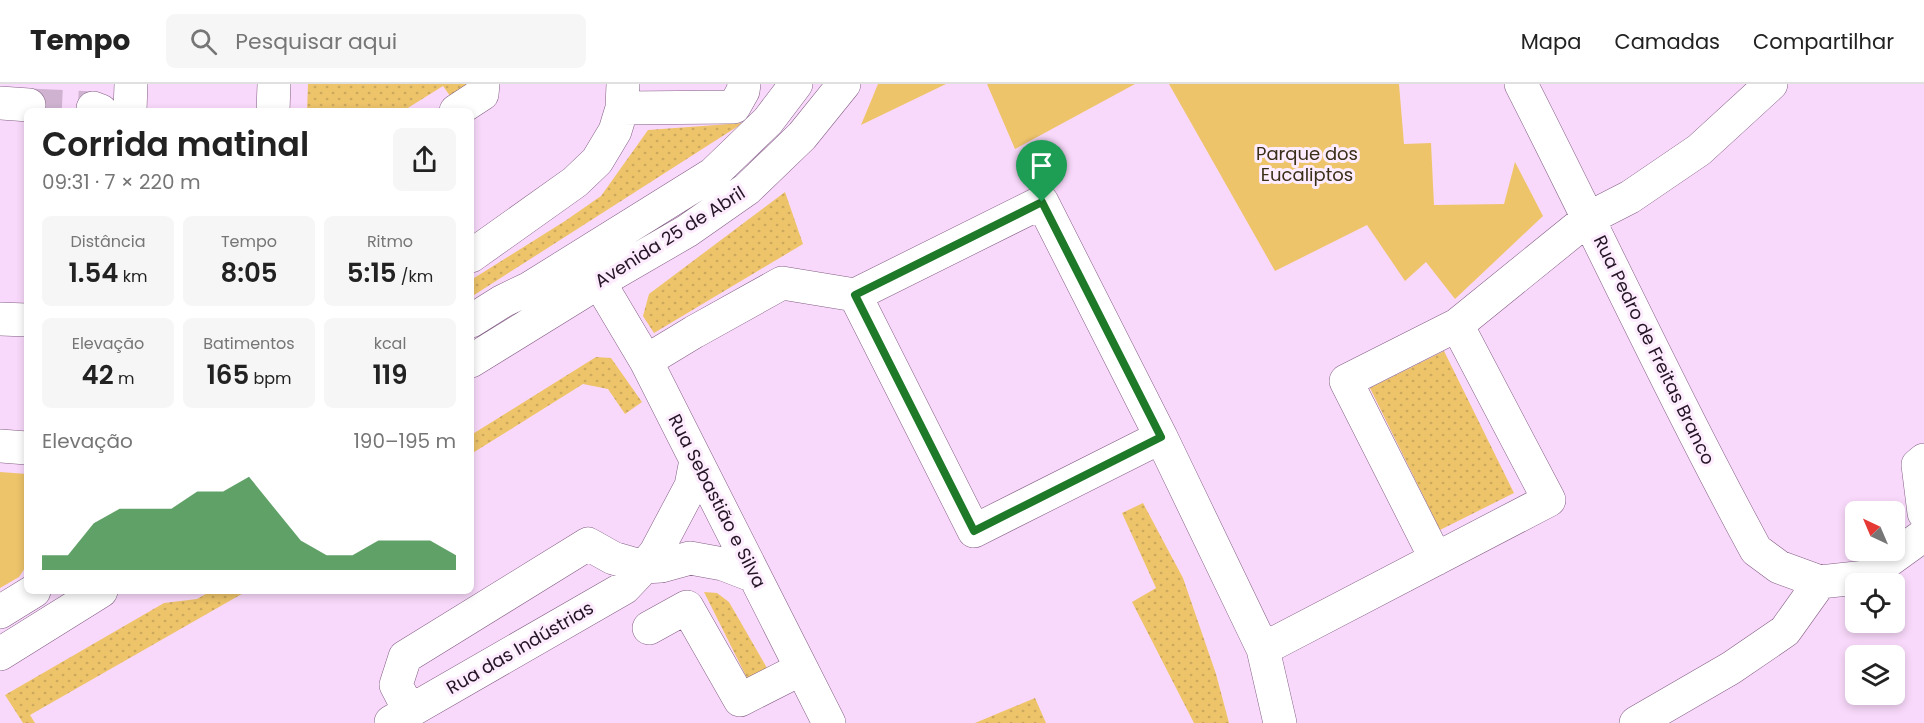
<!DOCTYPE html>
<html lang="pt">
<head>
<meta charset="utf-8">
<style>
  body { margin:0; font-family:Poppins,sans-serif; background:#f6f6f6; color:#222; height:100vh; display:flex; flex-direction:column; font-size:22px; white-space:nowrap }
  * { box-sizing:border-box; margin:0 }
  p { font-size:20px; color:#767676 }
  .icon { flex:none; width:33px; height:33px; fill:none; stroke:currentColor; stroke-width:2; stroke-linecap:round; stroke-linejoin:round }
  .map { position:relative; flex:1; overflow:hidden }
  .details { position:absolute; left:24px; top:24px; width:450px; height:486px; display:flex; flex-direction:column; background:#fff; border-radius:9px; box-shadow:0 3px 9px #0003 }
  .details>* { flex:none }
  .needle { width:39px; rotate:316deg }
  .tools { position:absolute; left:1845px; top:417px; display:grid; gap:12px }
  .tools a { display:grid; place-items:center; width:60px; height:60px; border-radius:9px; background:#fff; box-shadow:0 3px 9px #0003; font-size:30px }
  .pin { position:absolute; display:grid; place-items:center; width:51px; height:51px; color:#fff; margin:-62px -26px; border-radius:50% 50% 50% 0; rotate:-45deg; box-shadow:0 0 6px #0007 }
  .pin .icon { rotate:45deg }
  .round { display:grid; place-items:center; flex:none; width:63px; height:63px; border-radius:9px; background:#f6f6f6 }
  .head { display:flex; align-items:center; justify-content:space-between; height:102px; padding:0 18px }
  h1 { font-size:33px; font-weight:600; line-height:45px }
  .figures { display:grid; grid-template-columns:repeat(3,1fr); gap:9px; height:102px; padding:6px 18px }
  .figures div { display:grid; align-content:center; border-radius:9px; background:#f6f6f6; text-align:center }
  .figures b { font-size:26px; font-weight:600 }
  .figures small { font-size:16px; font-weight:400 }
  .figures p { font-size:16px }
  .chart { height:168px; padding:12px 18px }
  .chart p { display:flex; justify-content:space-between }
  .chart svg { width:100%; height:108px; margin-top:6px; fill:#1e7a29; opacity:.7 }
  header { display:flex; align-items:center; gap:36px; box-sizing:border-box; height:84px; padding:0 30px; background:#fff; border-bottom:2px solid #e0e0e0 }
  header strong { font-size:28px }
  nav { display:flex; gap:33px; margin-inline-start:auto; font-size:21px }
  .search { width:420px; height:54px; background:#f6f6f6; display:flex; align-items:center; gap:15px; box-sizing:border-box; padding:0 21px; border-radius:9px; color:#767676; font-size:22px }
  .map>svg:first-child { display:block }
  .grass { fill:url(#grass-dots) }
  .park { fill:#eec46b }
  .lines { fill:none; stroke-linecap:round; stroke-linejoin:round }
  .minor-tunnel { stroke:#ceb2d0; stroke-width:33; stroke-dasharray:33 16; stroke-linecap:butt }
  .minor-casing { stroke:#835f85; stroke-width:34 }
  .major-casing { stroke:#835f85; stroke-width:34 }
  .minor { stroke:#fff; stroke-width:33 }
  .major { stroke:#fff; stroke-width:33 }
  .route-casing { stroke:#fff; stroke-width:12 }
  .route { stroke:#1e7a29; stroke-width:8 }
  .labels { text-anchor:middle; stroke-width:6; stroke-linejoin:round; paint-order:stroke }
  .park-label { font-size:18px; fill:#392e18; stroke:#fdecfd }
  .street-label { font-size:18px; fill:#241525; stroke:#fdecfd }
</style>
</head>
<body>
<header>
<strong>Tempo</strong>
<div class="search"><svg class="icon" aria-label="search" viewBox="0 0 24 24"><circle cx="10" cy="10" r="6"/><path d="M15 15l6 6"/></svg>Pesquisar aqui</div>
<nav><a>Mapa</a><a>Camadas</a><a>Compartilhar</a></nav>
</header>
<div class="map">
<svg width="1924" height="639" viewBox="0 0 1924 639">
  <defs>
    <pattern id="grass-dots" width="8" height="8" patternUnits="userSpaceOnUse" patternTransform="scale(1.5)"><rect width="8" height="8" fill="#eec46b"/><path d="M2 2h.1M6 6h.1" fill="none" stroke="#cca85d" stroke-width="1.8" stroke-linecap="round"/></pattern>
  </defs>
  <rect width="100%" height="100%" fill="#f9d9fb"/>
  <path class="grass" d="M308 0H478L455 19 443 2 403 27H307Z
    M743 39 471 213V196L565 137 601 112 648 46Z
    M785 108 803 160 654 249 643 232 649 210Z
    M1444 267 1514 409 1440 446 1370 304Z
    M596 273 611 274 642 318 625 330 608 305 583 300 471 370V351Z
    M1143 419 1183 494 1216 590 1229 639H1194L1132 518 1156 504 1122 429Z
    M211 507H247L30 631 35 639H23L5 611 164 519 197 515Z
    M704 508 717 509 729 518 771 591 750 600Z
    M1035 614 1046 639H975Z"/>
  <path class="park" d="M878 0H946L861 41Z
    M987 0H1135L1015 65Z
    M1169 0H1399L1404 60 1431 59 1434 121 1504 120 1515 78 1543 132 1455 215 1426 178 1405 197 1367 141 1275 187Z
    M0 388 27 390V481L19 493 0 504Z"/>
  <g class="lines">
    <path class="minor-tunnel" d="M29 21 93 24"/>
    <defs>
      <path id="minor" d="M1521 0C1600 155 1673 313 1756 466L1779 483 1820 498 1866 493 1924 451
        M0 19 29 21
        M93 24 101 27
        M622 24 734 23 743 7 744 0
        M130 27 131 0
        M273 27 274 0
        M456 27 482 10 483 0
        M471 172 575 98 597 77 615 47 622 24 623 0
        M599 198 646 277 829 639
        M0 235 27 236
        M1457 241 1589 134 1630 113 1699 66 1771 0
        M646 277 694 248 782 199 855 211 974 447 1161 353 1042 118 855 211
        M1161 353 1263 565 1280 639
        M0 362 27 364
        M1924 376 1918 381 1924 429
        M649 544 687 523 740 616 801 585
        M1263 565 1549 416 1457 241 1346 297 1436 475
        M410 628 396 601 405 573 588 460 613 474 644 483 656 468 691 402 696 376
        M391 638 624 504 644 483 661 482 690 474 723 480 754 492
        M1636 639 1731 584 1785 547 1820 498"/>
      <path id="major" d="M471 237 503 217 530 204 713 90 768 37 796 0
        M471 277 599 198 687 147 747 105 802 52 844 0
        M0 528 34 507
        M0 570 101 507"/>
    </defs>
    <use href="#minor" class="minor-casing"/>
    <use href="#major" class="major-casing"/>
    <use href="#minor" class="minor"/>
    <use href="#major" class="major"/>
  </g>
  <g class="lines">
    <defs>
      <path id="route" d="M1042 118 1161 353 974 447 855 211Z"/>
    </defs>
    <use href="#route" class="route-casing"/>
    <use href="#route" class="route"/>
  </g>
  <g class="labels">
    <g class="park-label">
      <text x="1307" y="76">Parque dos<tspan x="1307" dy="21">Eucaliptos</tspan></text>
    </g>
    <g class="street-label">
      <text transform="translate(670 153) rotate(-32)" y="6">Avenida 25 de Abril</text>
      <text transform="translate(1654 266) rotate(64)" y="6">Rua Pedro de Freitas Branco</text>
      <text transform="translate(717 417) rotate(63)" y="6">Rua Sebastião e Silva</text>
      <text transform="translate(520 564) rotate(-30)" y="6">Rua das Indústrias</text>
    </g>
  </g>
</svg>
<div class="tools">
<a><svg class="needle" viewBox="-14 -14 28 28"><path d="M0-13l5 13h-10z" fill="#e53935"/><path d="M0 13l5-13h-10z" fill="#767676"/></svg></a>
<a><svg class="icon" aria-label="locate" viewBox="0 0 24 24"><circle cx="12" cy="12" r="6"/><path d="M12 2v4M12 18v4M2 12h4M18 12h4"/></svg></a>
<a><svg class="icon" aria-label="layers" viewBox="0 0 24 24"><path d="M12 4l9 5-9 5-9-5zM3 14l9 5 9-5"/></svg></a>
</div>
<div class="pin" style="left:1042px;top:118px;background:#1e9e55"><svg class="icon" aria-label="arrive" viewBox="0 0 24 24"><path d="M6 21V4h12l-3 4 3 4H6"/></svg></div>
<section class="details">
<div class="head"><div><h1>Corrida matinal</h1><p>09:31 · 7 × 220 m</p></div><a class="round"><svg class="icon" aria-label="share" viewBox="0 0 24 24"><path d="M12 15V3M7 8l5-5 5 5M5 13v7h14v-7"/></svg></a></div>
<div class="figures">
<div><p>Distância</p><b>1.54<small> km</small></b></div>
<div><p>Tempo</p><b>8:05</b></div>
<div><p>Ritmo</p><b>5:15<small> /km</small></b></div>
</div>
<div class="figures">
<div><p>Elevação</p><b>42<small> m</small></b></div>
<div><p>Batimentos</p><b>165<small> bpm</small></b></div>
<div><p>kcal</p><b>119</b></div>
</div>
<div class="chart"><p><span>Elevação</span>190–195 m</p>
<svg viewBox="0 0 160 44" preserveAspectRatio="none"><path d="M0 44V38L10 38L20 25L30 19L40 19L50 19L60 12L70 12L80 6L90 19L100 32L110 38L120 38L130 32L140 32L150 32L160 38V44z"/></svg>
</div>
</section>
</div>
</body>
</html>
